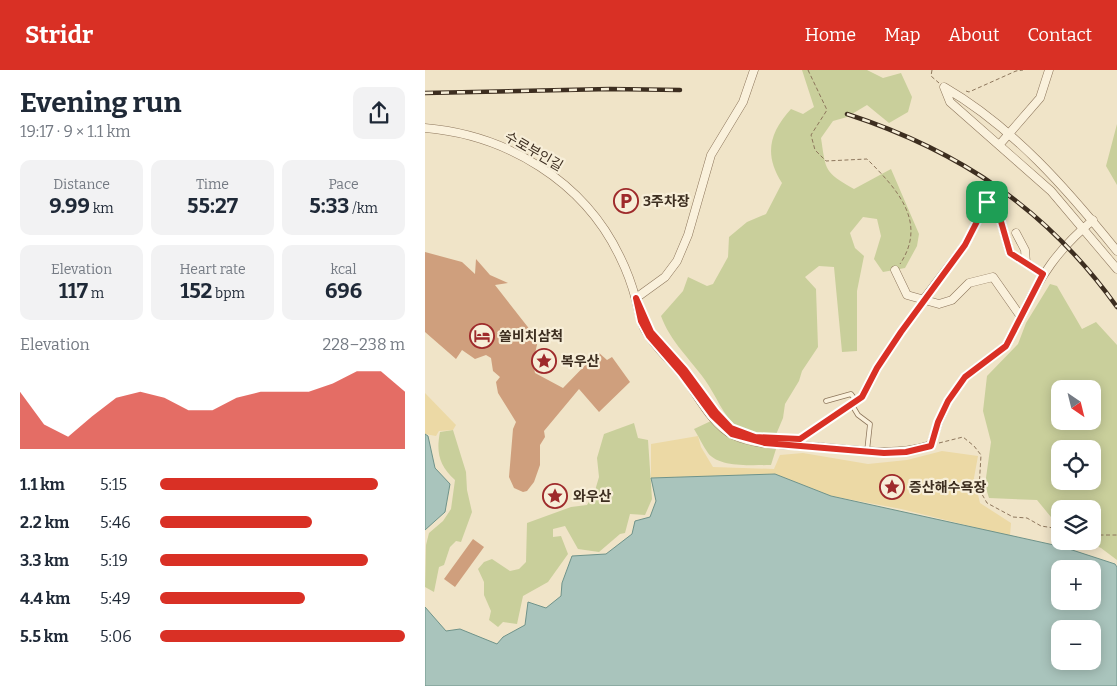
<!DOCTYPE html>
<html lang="en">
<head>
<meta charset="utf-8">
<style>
  body { margin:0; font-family:Bitter,"Noto Sans KR",serif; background:#f2f2f3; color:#1f2937; height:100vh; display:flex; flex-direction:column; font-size:19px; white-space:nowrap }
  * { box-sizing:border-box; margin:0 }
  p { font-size:16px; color:#747a83 }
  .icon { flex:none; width:28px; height:28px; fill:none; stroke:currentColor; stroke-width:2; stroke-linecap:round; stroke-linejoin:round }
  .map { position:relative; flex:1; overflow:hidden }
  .details { display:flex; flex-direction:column; background:#fff; width:425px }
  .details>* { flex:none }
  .needle { width:32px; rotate:145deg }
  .controls { position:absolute; left:626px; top:310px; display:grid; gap:10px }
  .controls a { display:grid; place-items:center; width:50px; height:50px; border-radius:10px; background:#fff; box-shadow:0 2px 12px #0003; font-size:25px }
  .pin { position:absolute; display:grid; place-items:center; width:42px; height:42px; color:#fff; margin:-21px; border-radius:10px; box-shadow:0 2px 8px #0006 }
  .round { display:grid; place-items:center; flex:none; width:52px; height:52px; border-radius:10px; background:#f2f2f3 }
  .headline { display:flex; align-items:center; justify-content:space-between; height:85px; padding:0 20px }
  h1 { font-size:28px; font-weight:700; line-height:38px }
  .figures { display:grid; grid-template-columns:repeat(3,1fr); gap:8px; height:85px; padding:5px 20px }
  .figures div { display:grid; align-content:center; border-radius:10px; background:#f2f2f3; text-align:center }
  .figures b { font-size:21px; font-weight:700 }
  .figures small { font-size:14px; font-weight:400 }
  .figures p { font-size:14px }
  .chart { height:140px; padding:10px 20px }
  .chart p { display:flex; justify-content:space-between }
  .chart svg { width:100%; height:90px; margin-top:5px; fill:#d93025; opacity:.7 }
  ul { padding:0 20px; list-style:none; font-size:16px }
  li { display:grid; grid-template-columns:80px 60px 1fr; align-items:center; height:38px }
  li i { height:12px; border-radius:6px; background:#d93025 }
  header { display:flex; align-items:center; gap:30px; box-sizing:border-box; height:70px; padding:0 25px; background:#d93025; color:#fff }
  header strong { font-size:24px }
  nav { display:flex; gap:28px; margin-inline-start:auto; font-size:18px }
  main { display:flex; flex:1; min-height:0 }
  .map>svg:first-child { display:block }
  .green { fill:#c9cf9b; fill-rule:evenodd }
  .sand { fill:#ecd9a5 }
  .water { fill:#a9c4bc; stroke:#6f938a; fill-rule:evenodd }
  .building { fill:#cf9f7d }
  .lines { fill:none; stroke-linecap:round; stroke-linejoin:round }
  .service-casing { stroke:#8d765c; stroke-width:5.5 }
  .minor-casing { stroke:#8d765c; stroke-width:9 }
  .path { stroke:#8d765c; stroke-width:1; stroke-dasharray:4 2.5; stroke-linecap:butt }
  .service { stroke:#faf1dc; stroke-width:4 }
  .minor { stroke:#faf1dc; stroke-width:8 }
  .rail-casing { stroke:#3d2e20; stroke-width:4.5 }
  .rail { stroke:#f7eed8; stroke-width:2.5; stroke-dasharray:8; stroke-linecap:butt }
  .route-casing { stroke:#fff; stroke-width:10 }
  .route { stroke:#d93025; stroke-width:6 }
  .labels { text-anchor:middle; stroke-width:4.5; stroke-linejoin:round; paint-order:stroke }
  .street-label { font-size:14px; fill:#3d2e20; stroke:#f7eed8 }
  .poi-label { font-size:14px; font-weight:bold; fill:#3d2e20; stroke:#f7eed8; text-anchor:start }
</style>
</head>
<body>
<header>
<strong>Stridr</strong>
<nav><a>Home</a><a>Map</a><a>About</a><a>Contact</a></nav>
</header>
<main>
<section class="details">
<div class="headline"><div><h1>Evening run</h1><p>19:17 · 9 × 1.1 km</p></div><a class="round"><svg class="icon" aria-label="share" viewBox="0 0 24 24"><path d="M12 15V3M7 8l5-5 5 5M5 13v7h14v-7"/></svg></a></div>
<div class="figures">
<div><p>Distance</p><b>9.99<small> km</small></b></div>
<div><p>Time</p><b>55:27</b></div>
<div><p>Pace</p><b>5:33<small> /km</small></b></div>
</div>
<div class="figures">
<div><p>Elevation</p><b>117<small> m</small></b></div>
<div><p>Heart rate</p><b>152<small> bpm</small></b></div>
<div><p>kcal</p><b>696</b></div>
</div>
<div class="chart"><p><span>Elevation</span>228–238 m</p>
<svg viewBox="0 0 160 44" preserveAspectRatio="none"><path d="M0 44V16L10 32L20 38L30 28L40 19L50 16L60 19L70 25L80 25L90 19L100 16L110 16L120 16L130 12L140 6L150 6L160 16V44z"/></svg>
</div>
<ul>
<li><b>1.1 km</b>5:15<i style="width:89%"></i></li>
<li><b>2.2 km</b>5:46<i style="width:62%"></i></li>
<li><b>3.3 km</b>5:19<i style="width:85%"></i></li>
<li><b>4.4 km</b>5:49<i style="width:59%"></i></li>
<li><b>5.5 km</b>5:06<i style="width:100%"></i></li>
</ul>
</section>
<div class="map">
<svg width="692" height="616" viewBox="0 0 692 616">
  <rect width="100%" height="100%" fill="#f0e4c8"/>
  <path class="green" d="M377 0H442L458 8 476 3 487 27 483 42 464 53 442 35 422 47 408 51 396 68C401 101 399 102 429 119L466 99 494 164 492 176 480 198 458 202 449 189 456 166 452 149 438 147 425 163 430 178 439 186 432 221V281L417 282 409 197 394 196 380 207 391 219 393 277 377 301 374 311 360 334 358 348 350 367C339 365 322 365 313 358 298 346 291 325 280 310 265 289 245 271 236 246L258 221 263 207 282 216 288 214 303 187 304 167 322 152 341 144 357 113C339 85 344 63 366 39L378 44 389 37Z
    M692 54V115L681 96Z
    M625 214 632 216 657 259 671 252 692 275V490L676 478 660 471H668V439H635V458L612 430 564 428 560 415 566 372 558 341 562 306 593 274 601 253ZM635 319H668V351H635ZM635 379H668V411H635Z
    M286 351C306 373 322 375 351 379L346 395C329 395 294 398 283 383 278 376 274 367 269 359Z
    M209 353 213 368 223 370 227 429 220 445 205 444 200 463 195 464 174 482 153 479 140 456 128 459V467L136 466 143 484 123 512 98 526 92 554 78 552 73 557 64 550 66 541 59 525V512L53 499 59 492 67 489 85 501 94 499 101 492 102 453 146 437 162 435 169 424 174 407 172 388 179 364Z
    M28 360 41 402 42 420 47 442 36 472 31 471 25 477 19 495 14 497 9 522 0 517 1 475 4 463 18 451 26 439 30 410C14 396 11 382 15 362Z"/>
  <path class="sand" d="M0 323 31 355 28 360 14 361 11 366 0 364Z
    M273 366 276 377 288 397 349 399 355 385 378 383 443 394 482 390 517 381 553 386 549 408 555 433 586 453 585 466 476 439 406 426 350 404 226 408V374Z"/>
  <path class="water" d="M0 364 3 366 10 398 25 414 20 442 0 460Z
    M350 404 406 426 638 477 690 494 692 497V616H0V537L21 561 35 559 72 574 78 567 100 555 103 532 121 538 136 526 137 513 147 486 181 484 207 464 210 451 225 447 231 431 226 408ZM635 499H668V531H635ZM635 559H668V591H635Z"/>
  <path class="building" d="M0 182 37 192 50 204 51 189 65 205 83 213 70 215 113 270 108 293 110 303 138 318 173 282 182 290 187 287 205 312 174 342 154 319 119 361 120 367 115 375V395L109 412 102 421 98 422 89 418 84 407 88 359 91 352 73 323 71 312 75 307 68 301 66 288 61 285 50 289 37 280 31 289 0 262Z
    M48 469 59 477 30 517 19 509Z"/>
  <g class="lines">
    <defs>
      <path id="service" d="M401 331 426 324 432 332
        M427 335 433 345 445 354 442 381
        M367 374 437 327 452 298 498 229"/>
      <path id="minor" d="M0 58C82 65 159 111 195 187 202 201 207 215 211 230 213 239 215 249 219 258 230 278 249 293 262 311 275 329 288 355 308 365 334 377 367 374 394 377 432 380 469 387 506 375L513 353 523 331 540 307 581 276 596 247 568 207 544 213 527 230 514 234 482 225 470 200
        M575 74 615 28 624 0
        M591 163 600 180 601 193
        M692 181C642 119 588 57 519 17L525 32 626 121 692 199
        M211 228 240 207 252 191 263 165 286 85 318 32 329 0
        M499 229 540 175 562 132 573 141 585 183 618 204
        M596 247C615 206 633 179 668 150"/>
    </defs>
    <use href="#service" class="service-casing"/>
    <use href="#minor" class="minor-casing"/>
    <path class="path" d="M383 0 402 40 386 65 390 80 401 91 442 89C472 119 503 152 475 194
      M507 0 506 6 514 13
      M541 21 544 22 591 1 598 0
      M514 373 538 367 549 376 556 385 554 419 562 433 588 447 602 448 616 456 635 459
      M668 465H692"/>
    <use href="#service" class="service"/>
    <use href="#minor" class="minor"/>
    <defs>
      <path id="rail" d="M0 23 185 19 255 20
        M422 44C535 81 622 139 692 237"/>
    </defs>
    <use href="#rail" class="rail-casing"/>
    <use href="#rail" class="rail"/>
  </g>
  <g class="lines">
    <defs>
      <path id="route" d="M562 132 573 141 585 183 618 204 581 276 540 307 523 331 513 352 506 376 481 382 459 383 340 373 307 364 287 345 256 303 224 266 216 251 211 228 226 262 260 300 291 342 306 358 330 367 375 369 437 327 452 298 476 262 540 175Z"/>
    </defs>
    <use href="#route" class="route-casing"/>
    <use href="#route" class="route"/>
  </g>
  <defs>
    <symbol id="parking-ring" viewBox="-11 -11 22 22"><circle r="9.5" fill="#f7eed8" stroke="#9e2a2b" stroke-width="1.5"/><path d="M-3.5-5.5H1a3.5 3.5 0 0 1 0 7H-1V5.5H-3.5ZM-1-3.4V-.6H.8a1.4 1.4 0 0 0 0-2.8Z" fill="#9e2a2b"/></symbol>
    <symbol id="hotel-ring" viewBox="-11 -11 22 22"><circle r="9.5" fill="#f7eed8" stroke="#9e2a2b" stroke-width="1.5"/><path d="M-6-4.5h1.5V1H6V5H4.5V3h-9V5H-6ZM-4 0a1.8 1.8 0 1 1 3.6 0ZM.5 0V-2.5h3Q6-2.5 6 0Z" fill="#9e2a2b"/></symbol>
    <symbol id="sight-ring" viewBox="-11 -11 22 22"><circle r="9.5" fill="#f7eed8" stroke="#9e2a2b" stroke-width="1.5"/><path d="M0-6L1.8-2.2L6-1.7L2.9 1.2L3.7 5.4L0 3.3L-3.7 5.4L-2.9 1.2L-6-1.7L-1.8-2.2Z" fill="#9e2a2b"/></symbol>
  </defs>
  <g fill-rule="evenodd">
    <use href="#parking-ring" x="187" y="117" width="28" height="28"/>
    <use href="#hotel-ring" x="43" y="252" width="28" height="28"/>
    <use href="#sight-ring" x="105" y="277" width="28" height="28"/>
    <use href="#sight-ring" x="453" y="403" width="28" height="28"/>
    <use href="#sight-ring" x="116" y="412" width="28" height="28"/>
  </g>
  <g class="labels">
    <g class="street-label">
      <text transform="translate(109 81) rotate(30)" y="5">수로부인길</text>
    </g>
    <g class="poi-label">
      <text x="218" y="136">3주차장</text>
      <text x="74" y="271">쏠비치삼척</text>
      <text x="136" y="296">복우산</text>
      <text x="484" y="422">증산해수욕장</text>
      <text x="148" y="431">와우산</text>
    </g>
  </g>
</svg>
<div class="controls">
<a><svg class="needle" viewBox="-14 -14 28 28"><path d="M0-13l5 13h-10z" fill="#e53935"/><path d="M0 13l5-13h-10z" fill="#747a83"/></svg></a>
<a><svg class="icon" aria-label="locate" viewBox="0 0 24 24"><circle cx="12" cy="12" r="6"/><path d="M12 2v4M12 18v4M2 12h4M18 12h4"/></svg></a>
<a><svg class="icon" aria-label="layers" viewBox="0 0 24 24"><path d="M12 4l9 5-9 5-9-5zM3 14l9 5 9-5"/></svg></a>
<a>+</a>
<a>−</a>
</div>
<div class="pin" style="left:562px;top:132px;background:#1e9e55"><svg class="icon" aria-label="arrive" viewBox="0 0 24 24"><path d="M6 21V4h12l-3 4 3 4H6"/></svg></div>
</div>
</main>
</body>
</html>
